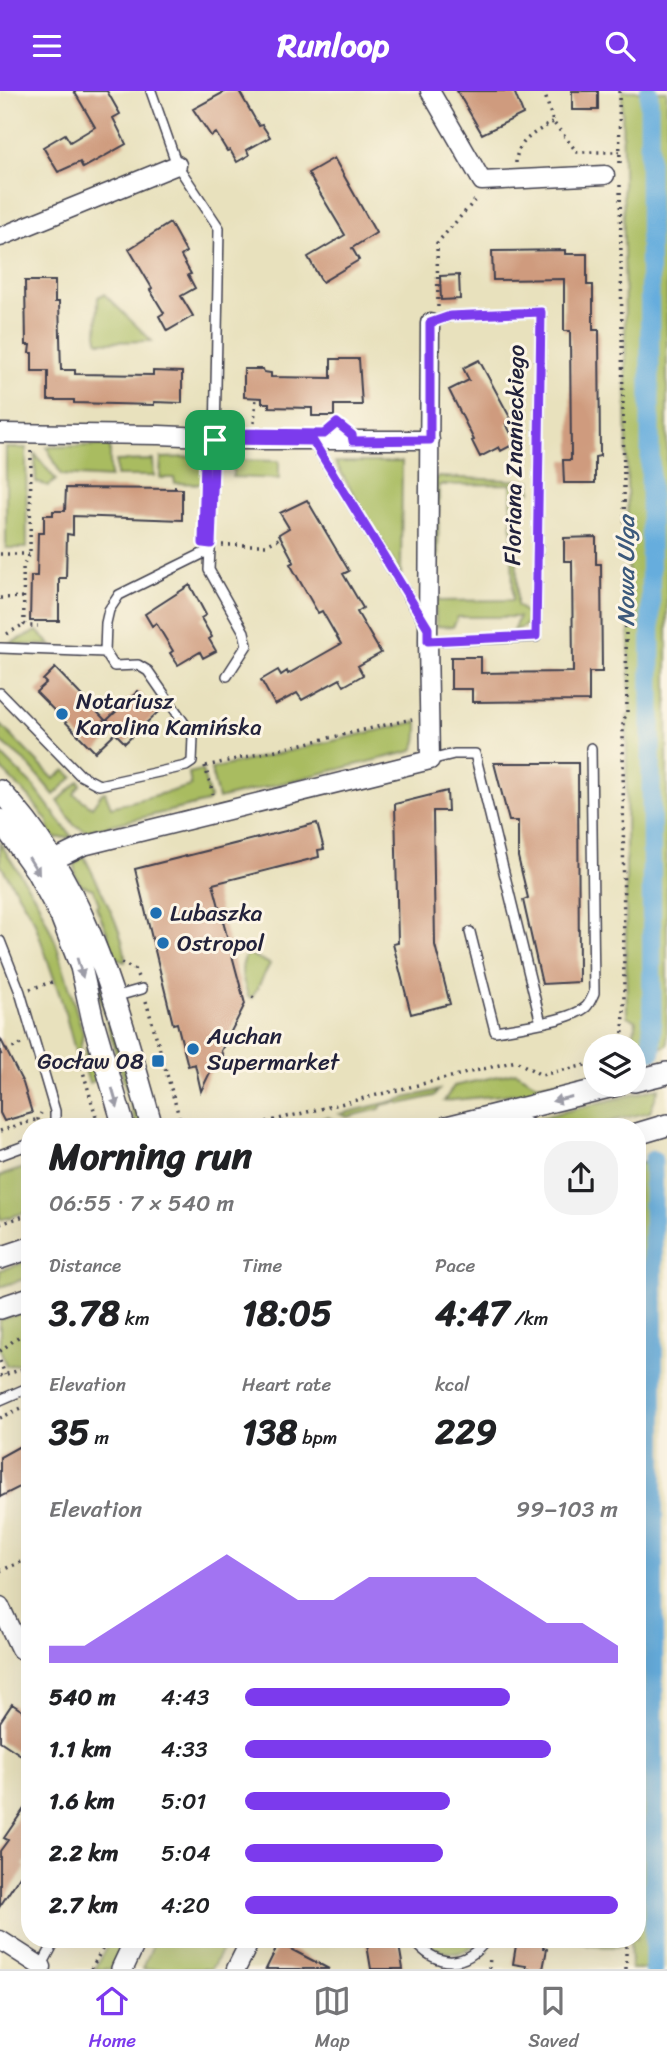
<!DOCTYPE html>
<html lang="en">
<head>
<meta charset="utf-8">
<style>
  body { margin:0; font-family:Sriracha,sans-serif; background:#f2f2f2; color:#202124; height:100vh; display:flex; flex-direction:column; font-size:26px; white-space:nowrap }
  * { box-sizing:border-box; margin:0 }
  p { font-size:23px; color:#757577 }
  .icon { flex:none; width:38px; height:38px; fill:none; stroke:currentColor; stroke-width:2; stroke-linecap:round; stroke-linejoin:round }
  .map { position:relative; flex:1; overflow:hidden }
  .panel { position:absolute; left:21px; top:1027px; width:625px; height:830px; display:flex; flex-direction:column; background:#fff; border-radius:28px; box-shadow:0 7px 28px #0002 }
  .panel>* { flex:none }
  .tools { position:absolute; left:583px; top:943px; display:grid; gap:14px }
  .tools a { display:grid; place-items:center; width:63px; height:63px; border-radius:50%; background:#fff; box-shadow:0 7px 28px #0002; font-size:35px }
  .pin { position:absolute; display:grid; place-items:center; width:60px; height:60px; color:#fff; margin:-30px; border-radius:14px; box-shadow:0 4px 10px #0006 }
  .round { display:grid; place-items:center; flex:none; width:74px; height:74px; border-radius:28px; background:#f2f2f2 }
  .summary { display:flex; align-items:center; justify-content:space-between; height:119px; padding:0 28px }
  h1 { font-size:38px; font-weight:700; line-height:52px }
  .stats { display:grid; grid-template-columns:repeat(3,1fr); gap:10px; height:119px; padding:7px 28px }
  .stats div { display:grid; align-content:center }
  .stats b { font-size:35px; font-weight:700 }
  .stats small { font-size:19px; font-weight:400 }
  .stats p { font-size:19px }
  .chart { height:196px; padding:14px 28px }
  .chart p { display:flex; justify-content:space-between }
  .chart svg { width:100%; height:126px; margin-top:7px; fill:#7c3aed; opacity:.7 }
  ul { padding:0 28px; list-style:none; font-size:23px }
  li { display:grid; grid-template-columns:112px 84px 1fr; align-items:center; height:52px }
  li i { height:18px; border-radius:9px; background:#7c3aed }
  header { display:flex; justify-content:space-between; align-items:center; height:91px; padding:0 28px; background:#7c3aed; color:#fff; font-size:32px; font-weight:700 }
  .menu { display:flex; justify-content:space-around; align-items:center; height:98px; border-top:2px solid #e0e0e0; background:#fff; font-size:19px; color:#757577 }
  .menu a { display:grid; justify-items:center; gap:4px }
  .menu .active { color:#7c3aed }
  .map>svg:first-child { display:block }
  .green { fill:#a9bc60; stroke:#666f4e; stroke-width:2 }
  .lines { fill:none; stroke-linecap:round; stroke-linejoin:round }
  .canal { stroke:#66addd; stroke-width:19 }
  .building { fill:#cf9b7e }
  .service-casing { stroke:#403f4e; stroke-width:12 }
  .minor-casing { stroke:#403f4e; stroke-width:21 }
  .tertiary-casing { stroke:#403f4e; stroke-width:24 }
  .path { stroke:#403f4e; stroke-width:3.5; stroke-dasharray:2 5; stroke-linecap:butt }
  .service { stroke:#fff; stroke-width:9 }
  .minor { stroke:#fff; stroke-width:18 }
  .tertiary { stroke:#fff; stroke-width:21 }
  .oneway { fill:#9c9ca7 }
  .route-casing { stroke:#fff; stroke-width:14 }
  .route { stroke:#7c3aed; stroke-width:9 }
  .poi-dot { fill:#1f6fb2; stroke:#fcf5e5; stroke-width:2.5 }
  .labels { text-anchor:middle; stroke-width:6; stroke-linejoin:round; paint-order:stroke }
  .street-label { font-size:23px; fill:#22223b; stroke:#fcf5e5 }
  .poi-label { font-size:23px; fill:#22223b; stroke:#fcf5e5; text-anchor:start }
  .water-label { font-size:24px; font-style:italic; fill:#3d5a7c; stroke:#fcf5e5 }
</style>
</head>
<body>
<header><svg class="icon" aria-label="menu" viewBox="0 0 24 24"><path d="M4 6h16M4 12h16M4 18h16"/></svg>Runloop<svg class="icon" aria-label="search" viewBox="0 0 24 24"><circle cx="10" cy="10" r="6"/><path d="M15 15l6 6"/></svg></header>
<div class="map">
<svg width="667" height="1878" viewBox="0 0 667 1878">
  <rect width="100%" height="100%" fill="#fcf5e5"/>
  <filter id="ink" filterUnits="userSpaceOnUse"><feTurbulence type="fractalNoise" baseFrequency=".0143" numOctaves="2"/><feDisplacementMap in="SourceGraphic" scale="14" xChannelSelector="R" yChannelSelector="G"/><feConvolveMatrix kernelMatrix="1 2 1 2 8 2 1 2 1" color-interpolation-filters="sRGB"/></filter>
  <filter id="wash" filterUnits="userSpaceOnUse"><feTurbulence type="fractalNoise" baseFrequency=".00686" numOctaves="4" result="noise"/><feDisplacementMap in="SourceGraphic" scale="28" xChannelSelector="R" yChannelSelector="G"/><feGaussianBlur stdDeviation="1.57" result="paint"/><feColorMatrix in="noise" values="0 0 0 0 0 0 0 0 0 0 0 0 0 0 0 0 0 1.4 0 .05"/><feComposite in="paint" operator="in"/></filter>
  <g filter="url(#wash)">
    <rect width="100%" height="100%" fill="#e8e1bd"/>
    <path class="green" d="M622 0H641L647 961 635 964 632 952 636 930 627 925C625 826 626 726 627 626L630 622Z
      M656 0H667V954L657 958 654 258Z
      M104 203 152 250 99 251 97 249 98 206Z
      M110 354V387L61 384 47 356Z
      M193 356 203 370 202 393 175 392 174 387H160L161 367 193 366Z
      M6 357H26L27 457H6Z
      M35 363 56 389 48 395 36 391Z
      M153 369 154 385H116V370Z
      M233 369 279 370V388L233 386Z
      M335 371H402L401 484Z
      M438 386 531 390V401L517 392V514L530 526 524 536 513 540 519 526H458L453 536 436 535 435 500 438 499 439 510 513 509 511 393 439 394 438 469 435 468V388Z
      M37 540 51 554H6Z
      M415 631H418C418 640 419 653 412 660L218 708 211 678Z
      M0 633 54 688 65 679 73 686 54 704 27 672 0 650Z
      M0 662 34 696 72 746 56 747 49 743 48 731 30 707 0 677Z
      M202 679 210 707 207 711 86 740 74 734 58 710 79 690 81 693 74 703 92 716 102 702 105 701 111 716 191 695 189 682Z
      M0 752 38 811 56 852 83 942 78 971 63 914 34 829 0 773Z
      M84 765C95 788 128 847 125 871 114 867 107 865 104 853L109 846 96 815 99 813 93 798 81 794 75 784V773Z
      M86 846 143 1036H137L91 874Z
      M247 862 270 873 252 907 248 905C243 887 238 880 247 862Z
      M87 954 97 989 89 992 83 973Z
      M516 981 538 994 595 983V989L551 999 444 1010 454 995Z
      M659 997 650 1021 587 1036H549L539 1027Z
      M439 999 434 1005 401 1013 397 1011 382 1014 380 1018 347 1026 340 1023Z
      M328 1026 343 1036H286L290 1035Z
      M648 1071 650 1878H631L630 1848H637V1073Z
      M30 1075V1120L0 1129V1085Z
      M30 1170V1186L0 1196V1179Z
      M30 1219V1271L6 1275 0 1257V1229Z
      M112 1848H125L110 1878H95Z
      M155 1848H228L211 1878H143Z
      M425 1848H481C465 1867 442 1867 425 1848Z
      M575 1848H624L623 1854 619 1856 590 1855Z"/>
    <g class="lines">
      <path class="canal" d="M649 0 652 960
        M653 1069 654 1878"/>
    </g>
    <g id="blocks">
      <path class="building" d="M74 0H107L120 23 113 27 126 53 83 77 80 71 58 81 43 56 65 43 70 51 95 36Z
        M226 0H239L259 35 262 34 270 46 247 59 249 64 237 71 230 59 227 60 216 42 211 45 193 18Z
        M457 0H514L523 23 482 43Z
        M572 0H598V19H572Z
        M334 67 376 142 352 157 359 169 322 191 308 166 345 144 308 82Z
        M170 132 186 161 181 165 191 183 188 184 195 197 181 205 193 225 167 240 159 225 164 222 150 199 152 197 129 158Z
        M565 159V163H587V194H593V239H599L600 365 595 366V392H564L563 369H571L570 240H564V188L493 189 492 160Z
        M459 184 460 208 441 209 440 185Z
        M25 190H55V211H59L61 279H75V283L153 284V280L182 281V312L154 311V314L74 312V309H48V280H32V262H29L30 254H26Z
        M331 268H359L362 314H334V325H312V317L269 316V312H262V307L244 306V278H263L264 281 271 282V286L331 287Z
        M479 269 512 330 506 333 516 352 501 360 499 356 480 366 472 350 474 349 449 299 469 289 463 277Z
        M66 397 182 398V429L73 425V444L67 443 66 487H59V530H30L31 485H37L38 442H44V424H53V420H65Z
        M307 409 349 480 343 483 363 517 357 521 381 562 358 575 363 584 344 595 340 588 302 609 297 602 275 614 261 589 278 579 281 584 287 580 288 583 341 553 322 520 318 522 290 473 294 471 279 443 289 437 280 422Z
        M596 446V473H601L602 581H589V610L472 611V598H451V566H481V582L573 581 572 470H564V447Z
        M190 494 206 524 201 527 212 546 209 548 216 560 203 567 200 561 178 574 170 562 173 560 156 532 152 535 145 523Z
        M55 577 106 630 138 600 158 621 125 652 115 642 95 661 36 601 46 592 43 589Z
        M494 672H578L579 891 542 893 523 809 528 807 518 766V730H509Z
        M447 700 448 720H433L435 854 450 913 411 923 393 853 398 852 395 713Z
        M317 732 324 758 318 759 319 766 213 793 245 913 221 960 223 965 217 967 201 1000 195 973 188 975 177 932 173 933 135 778Z
        M0 947 23 992 32 1022 4 1030 0 1022Z
        M20 1355 23 1361 30 1358V1391L0 1406V1366Z
        M12 1613 30 1625V1670L0 1650V1631Z
        M30 1709V1763L23 1774 26 1776 0 1815V1760L8 1749 4 1747Z
        M366 1848H398L403 1878H371Z
        M517 1848H544L543 1857 547 1858 543 1878H526V1875L513 1873Z
        M279 1852 329 1878H266Z"/>
    </g>
  </g>
  <g filter="url(#ink)">
    <use href="#blocks" fill-opacity="0" stroke="#403f4e" stroke-width="2"/>
    <g class="lines">
      <defs>
        <path id="service" d="M151 0 177 74 219 137 215 349 209 479 244 541 247 554 227 585
          M313 350 425 533
          M428 550 536 546 541 221 450 225 430 232
          M0 557 105 561
          M0 602 80 684 99 694 186 675 192 671 193 645 148 580 138 574 114 575 105 561 106 532 109 519 119 504 210 459
          M430 669 454 663H475L541 932
          M470 841 495 940C518 936 569 930 586 916 590 912 592 906 594 902L591 657
          M0 850 20 901 55 1020V1036
          M114 906 142 898
          M513 1024 536 1036
          M0 1064 30 1053
          M0 1309 30 1296
          M413 1848C436 1877 465 1878 487 1848
          M41 1876 56 1848"/>
        <path id="minor" d="M430 0 482 90 605 84
          M0 146 177 74
          M0 342 159 344 207 346 215 349H430
          M54 769 83 755 430 669 428 550 430 232
          M0 1515 20 1558
          M0 1849 42 1876
          M236 1878 251 1848"/>
        <path id="tertiary" d="M0 700C88 792 118 917 152 1036
          M0 729 36 779 61 825 81 876 93 930 124 1036
          M634 990 667 982
          M447 1036 617 994
          M637 1043 667 1034
          M0 1167 30 1157
          M0 1217 30 1207
          M122 1878 136 1848"/>
      </defs>
      <use href="#service" class="service-casing"/>
      <use href="#minor" class="minor-casing"/>
      <use href="#tertiary" class="tertiary-casing"/>
      <path class="path" d="M544 0 553 31 577 61H620
        M619 0 620 76
        M516 72C516 50 536 41 553 31
        M620 94 627 621 623 631 624 922 622 956
        M438 216 437 152 478 106
        M254 332 256 307
        M31 360 30 463 23 474 24 533 27 535H38
        M174 396H180
        M222 454H266L281 447
        M0 463H29
        M0 507 24 506
        M7 543 24 533
        M205 675 213 703
        M206 675 412 628
        M121 872 134 878 138 886
        M30 898 52 891
        M252 906 257 908
        M146 910 182 1036
        M82 962V977L99 1036
        M0 963 21 953
        M41 1036 38 1028 41 1022
        M246 1036 516 970 541 984 595 972
        M0 1040 38 1028
        M0 1133 30 1123
        M0 1260 30 1237
        M0 1270 5 1284
        M0 1285 30 1276
        M0 1327 30 1313
        M0 1480 30 1467
        M91 1878 108 1848
        M489 1878 490 1866
        M626 1878V1848"/>
      <use href="#service" class="service"/>
      <use href="#minor" class="minor"/>
      <use href="#tertiary" class="tertiary"/>
    </g>
    <defs><path id="oneway-solid" d="M-6-.8H1V-3.2L6.5 0L1 3.2V.8H-6Z" transform="scale(1.75)"/></defs>
    <g class="oneway">
      <use href="#oneway-solid" transform="translate(34 775) rotate(58)"/>
      <use href="#oneway-solid" transform="translate(80 877) rotate(73)"/>
      <use href="#oneway-solid" transform="translate(115 1007) rotate(74)"/>
      <use href="#oneway-solid" transform="translate(562 1008) rotate(166)"/>
    </g>
  </g>
  <g class="lines" filter="url(#ink)">
    <defs>
      <path id="route" d="M215 349 211 453 203 452 205 367 199 358 215 349 313 350 428 537V550L536 545 541 221 450 225 430 232V349L353 350 352 344 337 332 324 343 238 342 226 335 215 349"/>
    </defs>
    <use href="#route" class="route-casing"/>
    <use href="#route" class="route"/>
  </g>
  <g class="poi-dot">
    <circle cx="62" cy="623" r="7"/>
    <circle cx="156" cy="822" r="7"/>
    <circle cx="163" cy="852" r="7"/>
    <circle cx="193" cy="958" r="7"/>
    <rect x="151" y="963" width="14" height="14" rx="3.5"/>
  </g>
  <g class="labels">
    <g class="street-label">
      <text transform="translate(514 364) rotate(-89)" y="8">Floriana Znanieckiego</text>
    </g>
    <g class="poi-label">
      <text x="76" y="618">Notariusz<tspan x="76" dy="26">Karolina Kamińska</tspan></text>
      <text x="170" y="830">Lubaszka</text>
      <text x="177" y="860">Ostropol</text>
      <text x="207" y="953">Auchan<tspan x="207" dy="26">Supermarket</tspan></text>
      <text x="144" y="978" text-anchor="end">Gocław 08</text>
    </g>
    <g class="water-label">
      <text transform="translate(626 480) rotate(-90)" y="8">Nowa Ulga</text>
    </g>
  </g>
</svg>
<div class="tools">
<a><svg class="icon" aria-label="layers" viewBox="0 0 24 24"><path d="M12 4l9 5-9 5-9-5zM3 14l9 5 9-5"/></svg></a>
</div>
<div class="pin" style="left:215px;top:349px;background:#1e9e55"><svg class="icon" aria-label="arrive" viewBox="0 0 24 24"><path d="M6 21V4h12l-3 4 3 4H6"/></svg></div>
<section class="panel">
<div class="summary"><div><h1>Morning run</h1><p>06:55 · 7 × 540 m</p></div><a class="round"><svg class="icon" aria-label="share" viewBox="0 0 24 24"><path d="M12 15V3M7 8l5-5 5 5M5 13v7h14v-7"/></svg></a></div>
<div class="stats">
<div><p>Distance</p><b>3.78<small> km</small></b></div>
<div><p>Time</p><b>18:05</b></div>
<div><p>Pace</p><b>4:47<small> /km</small></b></div>
</div>
<div class="stats">
<div><p>Elevation</p><b>35<small> m</small></b></div>
<div><p>Heart rate</p><b>138<small> bpm</small></b></div>
<div><p>kcal</p><b>229</b></div>
</div>
<div class="chart"><p><span>Elevation</span>99–103 m</p>
<svg viewBox="0 0 160 44" preserveAspectRatio="none"><path d="M0 44V38L10 38L20 30L30 22L40 14L50 6L60 14L70 22L80 22L90 14L100 14L110 14L120 14L130 22L140 30L150 30L160 38V44z"/></svg>
</div>
<ul>
<li><b>540 m</b>4:43<i style="width:71%"></i></li>
<li><b>1.1 km</b>4:33<i style="width:82%"></i></li>
<li><b>1.6 km</b>5:01<i style="width:55%"></i></li>
<li><b>2.2 km</b>5:04<i style="width:53%"></i></li>
<li><b>2.7 km</b>4:20<i style="width:100%"></i></li>
</ul>
</section>
</div>
<nav class="menu">
<a class="active"><svg class="icon" aria-label="home" viewBox="0 0 24 24"><path d="M3 11l9-7 9 7M6 9v11h12V9"/></svg>Home</a>
<a><svg class="icon" aria-label="map" viewBox="0 0 24 24"><path d="M3 6l6-2 6 2 6-2v14l-6 2-6-2-6 2zM9 4v14M15 6v14"/></svg>Map</a>
<a><svg class="icon" aria-label="saved" viewBox="0 0 24 24"><path d="M7 4h10v16l-5-4-5 4z"/></svg>Saved</a>
</nav>
</body>
</html>
